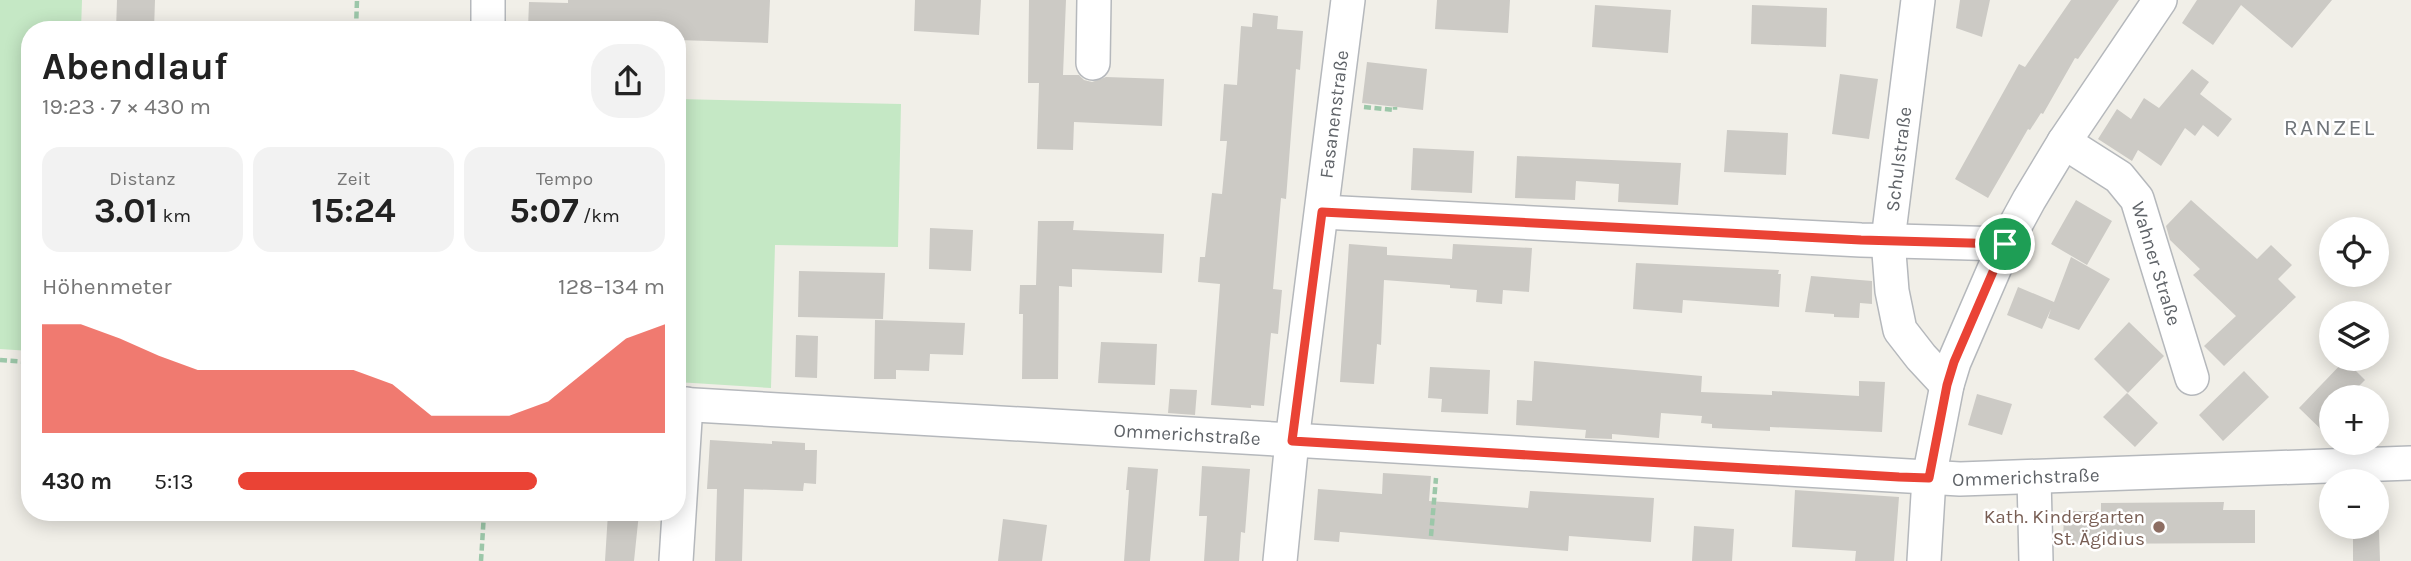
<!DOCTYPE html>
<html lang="de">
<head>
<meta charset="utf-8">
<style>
  body { margin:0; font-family:Karla,sans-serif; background:#f2f2f2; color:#222; height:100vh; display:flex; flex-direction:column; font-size:26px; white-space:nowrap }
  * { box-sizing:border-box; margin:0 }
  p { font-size:23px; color:#767676 }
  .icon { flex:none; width:38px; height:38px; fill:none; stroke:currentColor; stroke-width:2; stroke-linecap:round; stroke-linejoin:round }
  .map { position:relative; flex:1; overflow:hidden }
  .details { position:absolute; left:21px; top:21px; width:665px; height:500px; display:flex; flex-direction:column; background:#fff; border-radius:28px; box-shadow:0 4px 18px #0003 }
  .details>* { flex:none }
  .tools { position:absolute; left:2319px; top:217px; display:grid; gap:14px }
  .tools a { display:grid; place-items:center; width:70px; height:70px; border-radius:50%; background:#fff; box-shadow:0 4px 18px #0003; font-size:35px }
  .pin { position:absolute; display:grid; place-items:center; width:60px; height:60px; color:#fff; margin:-30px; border:4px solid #fff; border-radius:50%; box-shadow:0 2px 7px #0007 }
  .round { display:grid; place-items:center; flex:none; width:74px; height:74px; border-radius:28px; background:#f2f2f2 }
  .summary { display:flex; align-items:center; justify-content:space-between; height:119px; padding:0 21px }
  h1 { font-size:38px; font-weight:700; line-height:52px }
  .metrics { display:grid; grid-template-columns:repeat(3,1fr); gap:10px; height:119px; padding:7px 21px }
  .metrics div { display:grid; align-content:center; border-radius:18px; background:#f2f2f2; text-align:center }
  .metrics b { font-size:35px; font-weight:700 }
  .metrics small { font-size:19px; font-weight:400 }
  .metrics p { font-size:19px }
  .chart { height:196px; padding:14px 21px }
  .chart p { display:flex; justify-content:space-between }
  .chart svg { width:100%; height:126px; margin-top:7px; fill:#ea4335; opacity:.7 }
  ul { padding:0 21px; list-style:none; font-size:23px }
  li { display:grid; grid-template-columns:112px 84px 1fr; align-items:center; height:52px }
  li i { height:18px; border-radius:9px; background:#ea4335 }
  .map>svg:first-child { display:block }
  .green { fill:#c5e8c5 }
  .building { fill:#cccac5 }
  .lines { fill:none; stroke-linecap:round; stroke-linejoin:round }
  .minor-casing { stroke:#b5b8bc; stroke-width:36 }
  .path { stroke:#9cc7a9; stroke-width:4.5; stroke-dasharray:7 3.5; stroke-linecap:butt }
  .minor { stroke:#fff; stroke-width:33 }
  .route-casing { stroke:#fff; stroke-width:14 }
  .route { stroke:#ea4335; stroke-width:9 }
  .education-dot { fill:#8d6e63; stroke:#fff; stroke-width:2.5 }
  .labels { text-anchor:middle; stroke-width:5; stroke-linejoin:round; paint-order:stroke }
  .street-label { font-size:19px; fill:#5f6368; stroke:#fff }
  .education-label { font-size:19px; fill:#785e54; stroke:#fff; text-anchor:end }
  .quarter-label { font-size:23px; letter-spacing:2px; fill:#70757a; stroke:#fff }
</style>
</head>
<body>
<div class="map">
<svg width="2411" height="561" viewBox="0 0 2411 561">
  <rect width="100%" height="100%" fill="#f1efe8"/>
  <path class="green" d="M0 0H82L81 30H30V351L0 349Z
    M677 99 901 104 898 247 775 245 771 388 677 382Z"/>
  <path class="building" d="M117 0H155L154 30H116Z
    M568 0H770L768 43 677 40V30L592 27V30L528 28 529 2 568 3Z
    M915 0H981L979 35 914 31Z
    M1029 0H1066L1063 75H1079L1084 80 1092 82 1106 77 1164 79 1162 126 1074 122 1073 150 1037 149 1039 83H1028Z
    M1437 0H1510L1508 33 1435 29Z
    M1960 0H1990L1982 37 1956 28Z
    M2071 0H2119L2078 59 2075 58 2043 114 2041 113 2030 130 2028 129 1988 198 1955 179 2019 64 2025 67Z
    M2197 0H2332L2292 48 2241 5 2213 45 2182 23Z
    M1595 5 1671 10 1668 53 1592 47Z
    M1752 5 1827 8 1826 47 1751 44Z
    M1253 13 1278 16 1277 29 1303 31 1300 70 1296 69 1286 199 1281 198 1273 289 1282 290 1278 334 1271 333 1264 406 1251 405V408L1211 405 1220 284 1198 282 1200 257H1205L1212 193 1222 194 1227 141H1220L1224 84 1237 85 1241 26 1252 27Z
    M1367 62 1427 69 1423 110 1362 103Z
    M2192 69 2209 82 2200 94 2232 119 2218 137 2203 125 2195 136 2185 128 2161 166 2138 150 2132 161 2098 139 2117 109 2131 119 2144 98 2159 108Z
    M1840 74 1878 79 1869 139 1832 134Z
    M1727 130 1788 133 1786 175 1724 172Z
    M1413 148 1474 151 1472 193 1411 190Z
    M1517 156 1681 163 1678 205 1618 202 1619 184 1576 181 1575 200 1515 198Z
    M2076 200 2112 221 2087 265 2051 244Z
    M2191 200 2257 259 2271 245 2292 265 2278 279 2296 297 2224 366 2204 346 2236 316 2193 275 2200 269 2170 240 2166 226Z
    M1038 221H1074L1073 230 1164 234 1162 273 1072 269V287L1059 286 1058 379H1022L1023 314H1019L1020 285H1036Z
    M930 228 973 230 971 271 929 269Z
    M1349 244 1387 247V255L1452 259 1453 244 1532 248 1529 292 1503 290 1502 304 1476 302 1477 290 1450 288V285L1384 280 1381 345 1377 344 1374 384 1340 382Z
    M2071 257 2110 279 2079 330 2048 318 2051 309 2042 329 2007 315 2018 287 2054 302Z
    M1636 263 1779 270 1778 274H1781L1779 307 1683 300 1682 313 1633 309Z
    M799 271 885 273 883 319 798 317Z
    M1811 276 1872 281V304L1860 303 1859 318 1834 317V314L1805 312Z
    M875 320 965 323 963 355 930 354 929 371 896 370V379H874Z
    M2129 322 2164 356 2128 393 2094 359Z
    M796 335 818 336 817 378 795 377Z
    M1101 342 1157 344 1155 385 1098 383Z
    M2345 360 2365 380 2348 397H2331V439L2299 408Z
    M1534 361 1702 376 1701 392 1772 395V391L1859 396V381L1885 382 1882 432 1770 427V431L1712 428V424L1701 423 1702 416 1661 413 1659 438 1612 434V439L1585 438 1586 430 1516 425 1517 400 1532 401Z
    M1430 367 1490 370 1488 414 1441 412 1442 399 1428 398Z
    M2244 371 2269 397 2223 441 2199 415Z
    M1170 389 1197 390 1195 415 1168 413Z
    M2127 393 2158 423 2135 447 2103 417Z
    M1977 394 2012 404 2002 435 1968 425Z
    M710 440 772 444V441L805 443V450H817L816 484 804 483 803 491 744 489 742 561H715L717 489H707Z
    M1202 466 1250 469 1245 533 1241 532 1239 561H1204L1207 516H1199Z
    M1128 467 1158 469 1150 561H1124L1129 490H1126Z
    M1383 473 1431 476 1429 501 1528 508 1530 491 1654 498 1651 542 1569 536 1568 551 1340 532 1339 542 1314 540 1318 489 1382 494Z
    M1795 490 1899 497 1894 561H1855L1856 551 1792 547Z
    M2224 502 2223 510H2255V543L2063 544 2064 511H2101V503Z
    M608 513H639L634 561H605Z
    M1003 519 1047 525 1042 561H998Z
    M1694 526 1734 529 1732 561H1692Z
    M2379 530 2380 561H2353V532Z"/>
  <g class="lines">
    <defs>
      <g id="minor">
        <path d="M1918 0 1888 240 1892 291 1900 330 1921 357 1947 385"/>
        <path d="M488 30V0"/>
        <path d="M1093 63 1094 0"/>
        <path id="s1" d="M2064 142 2119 177 2137 199 2192 378"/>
        <path d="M1322 212 1861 240 2005 244"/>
        <path id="s2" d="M677 404 1960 479 2411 463"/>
        <path d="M2034 477 2036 561"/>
        <path d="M676 561 686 404"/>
        <path id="s3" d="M1280 561 1292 441 1348 0"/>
        <path d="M1924 561 1929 478 1947 385 1954 362 2005 244 2029 200 2064 142 2160 0"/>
      </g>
    </defs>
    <use href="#minor" class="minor-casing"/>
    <path class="path" d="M356 29 357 0
      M1364 107 1395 110V107
      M0 360 30 362
      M1431 536 1436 478
      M481 561 484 513"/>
    <use href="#minor" class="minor"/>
  </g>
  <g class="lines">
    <defs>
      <path id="route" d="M1322 212 1861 240 2005 244 1954 362 1947 385 1929 478 1899 477 1292 441Z"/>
    </defs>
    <use href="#route" class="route-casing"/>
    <use href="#route" class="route"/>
  </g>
  <circle class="education-dot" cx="2159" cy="527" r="7"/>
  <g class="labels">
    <g class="street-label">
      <text dy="7" stroke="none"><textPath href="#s3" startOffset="450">Fasanenstraße</textPath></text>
      <text transform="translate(1898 159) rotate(-83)" y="7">Schulstraße</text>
      <text dy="7" stroke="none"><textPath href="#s1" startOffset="161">Wahner Straße</textPath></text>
      <text dy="7" stroke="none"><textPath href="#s2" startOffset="511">Ommerichstraße</textPath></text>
      <text dy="7" stroke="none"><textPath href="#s2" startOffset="1351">Ommerichstraße</textPath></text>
    </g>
    <g class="education-label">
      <text x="2145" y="523">Kath. Kindergarten<tspan x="2145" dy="22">St. Ägidius</tspan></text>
    </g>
    <g class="quarter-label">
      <text x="2330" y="135">RANZEL</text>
    </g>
  </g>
</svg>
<div class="tools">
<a><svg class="icon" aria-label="locate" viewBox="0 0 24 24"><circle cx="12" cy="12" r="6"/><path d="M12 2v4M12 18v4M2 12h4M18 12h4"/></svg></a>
<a><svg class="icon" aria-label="layers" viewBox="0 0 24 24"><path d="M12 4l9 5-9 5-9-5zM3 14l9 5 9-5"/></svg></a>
<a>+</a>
<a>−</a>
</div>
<div class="pin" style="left:2005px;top:244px;background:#1e9e55"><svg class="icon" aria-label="arrive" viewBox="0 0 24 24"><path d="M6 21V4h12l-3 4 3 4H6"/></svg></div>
<section class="details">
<div class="summary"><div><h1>Abendlauf</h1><p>19:23 · 7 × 430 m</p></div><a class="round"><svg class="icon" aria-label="share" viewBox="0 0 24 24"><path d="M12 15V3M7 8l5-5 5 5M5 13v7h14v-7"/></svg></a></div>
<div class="metrics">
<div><p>Distanz</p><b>3.01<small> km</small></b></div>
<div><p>Zeit</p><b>15:24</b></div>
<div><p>Tempo</p><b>5:07<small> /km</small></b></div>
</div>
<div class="chart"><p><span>Höhenmeter</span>128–134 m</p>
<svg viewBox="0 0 160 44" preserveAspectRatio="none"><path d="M0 44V6L10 6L20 11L30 17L40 22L50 22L60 22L70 22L80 22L90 27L100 38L110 38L120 38L130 33L140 22L150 11L160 6V44z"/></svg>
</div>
<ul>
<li><b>430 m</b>5:13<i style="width:70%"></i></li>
</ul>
</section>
</div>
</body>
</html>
